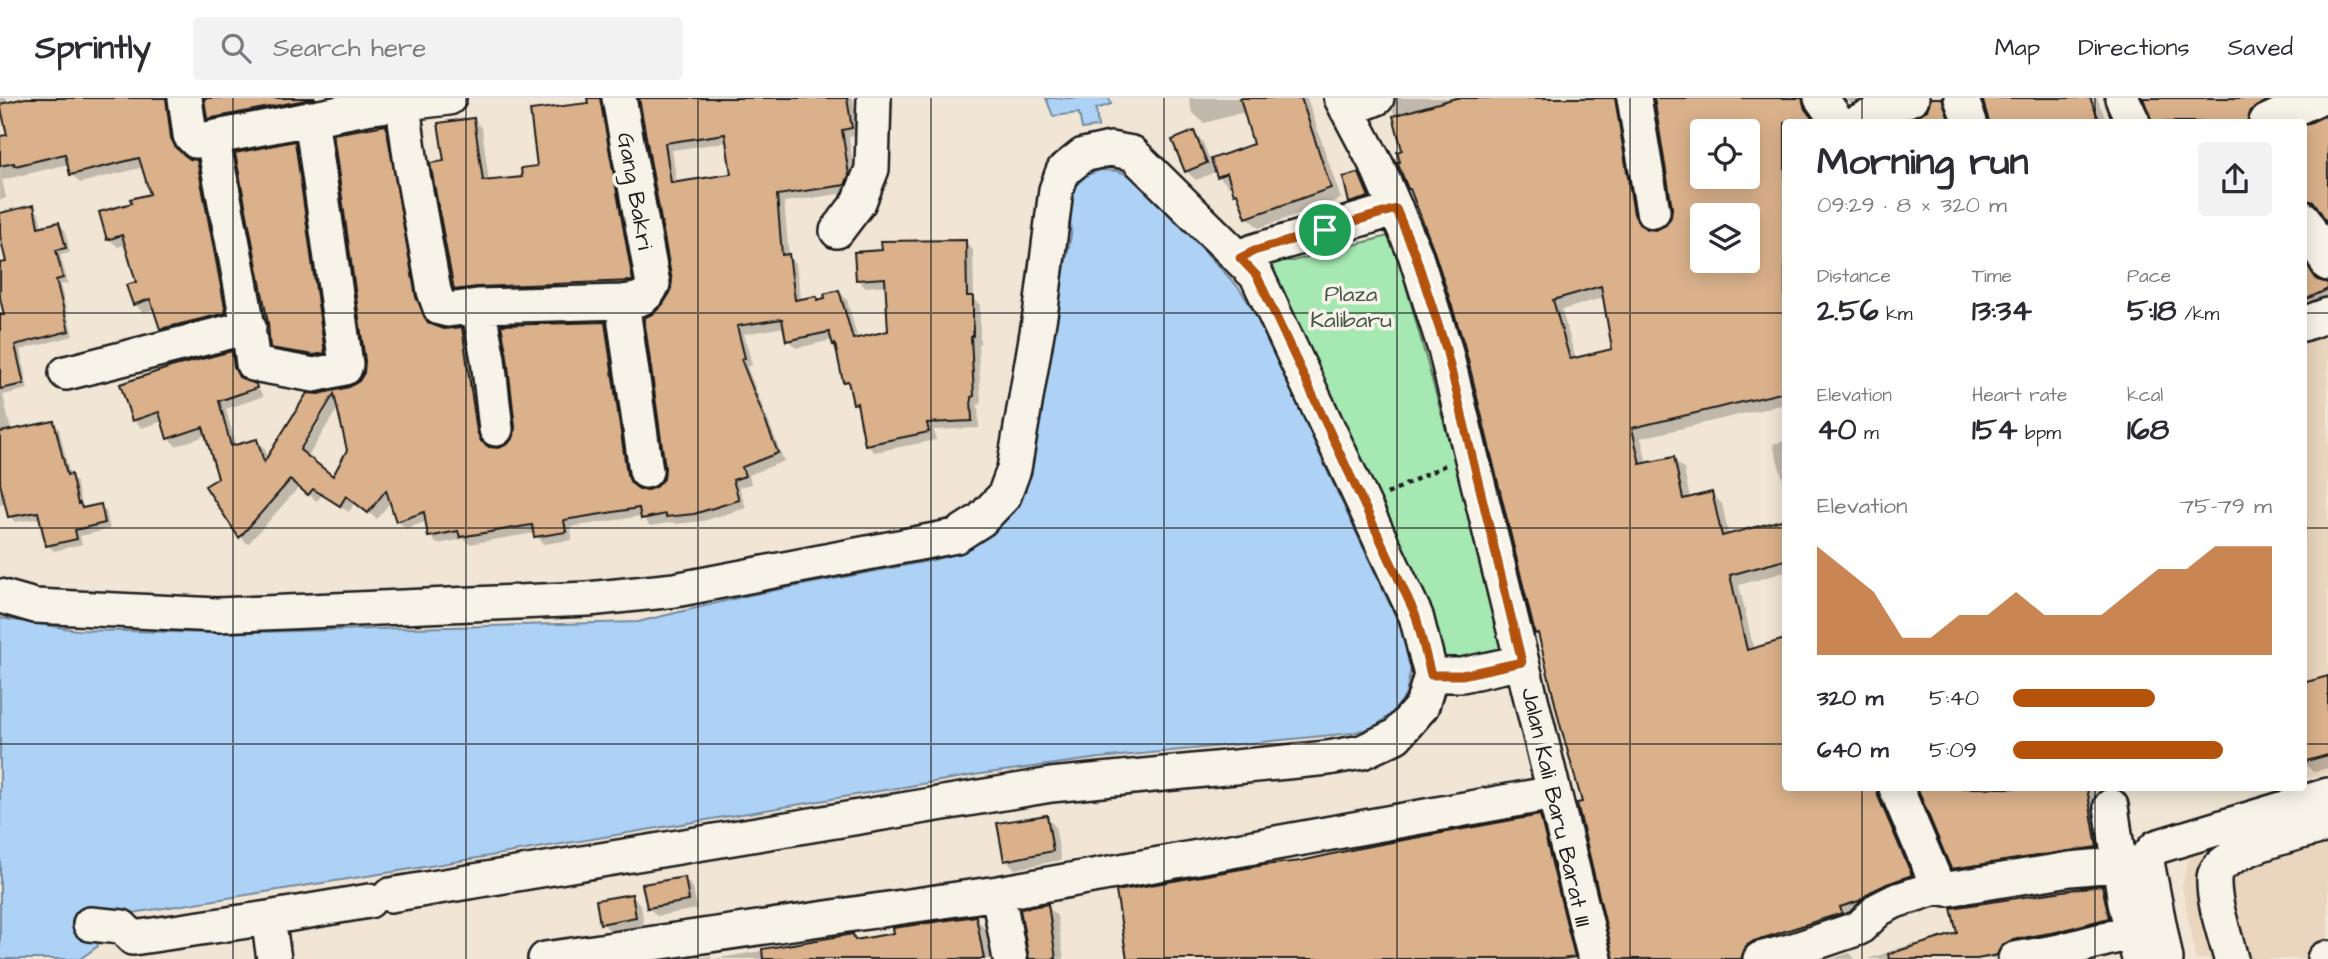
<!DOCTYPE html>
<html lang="en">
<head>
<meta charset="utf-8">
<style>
  body { margin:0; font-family:"Architects Daughter",sans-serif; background:#f2f2f3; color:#2b2b33; height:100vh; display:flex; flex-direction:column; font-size:26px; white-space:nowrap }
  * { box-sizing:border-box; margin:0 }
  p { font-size:23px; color:#7c7c81 }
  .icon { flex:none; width:38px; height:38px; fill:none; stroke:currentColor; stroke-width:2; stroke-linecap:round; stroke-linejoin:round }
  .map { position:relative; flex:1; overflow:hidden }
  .details { position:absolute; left:1782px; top:21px; width:525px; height:672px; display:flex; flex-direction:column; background:#fff; border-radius:7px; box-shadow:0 4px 18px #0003 }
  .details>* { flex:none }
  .buttons { position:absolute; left:1690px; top:21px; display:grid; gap:14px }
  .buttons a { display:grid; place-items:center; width:70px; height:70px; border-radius:7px; background:#fff; box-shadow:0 4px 18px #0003; font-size:35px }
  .pin { position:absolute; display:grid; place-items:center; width:60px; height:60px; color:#fff; margin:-30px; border:4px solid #fff; border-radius:50%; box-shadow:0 2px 7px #0007 }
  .round { display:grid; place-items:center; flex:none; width:74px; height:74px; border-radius:7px; background:#f2f2f3 }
  .head { display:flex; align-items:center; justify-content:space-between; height:119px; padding:0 35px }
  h1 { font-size:38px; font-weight:800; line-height:52px }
  .metrics { display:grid; grid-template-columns:repeat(3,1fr); gap:10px; height:119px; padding:7px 35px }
  .metrics div { display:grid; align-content:center }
  .metrics b { font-size:30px; font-weight:800 }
  .metrics small { font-size:19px; font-weight:400 }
  .metrics p { font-size:19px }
  .chart { height:196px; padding:14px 35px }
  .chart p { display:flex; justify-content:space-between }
  .chart svg { width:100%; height:126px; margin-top:7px; fill:#b45309; opacity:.7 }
  ul { padding:0 35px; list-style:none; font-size:23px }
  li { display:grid; grid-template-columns:112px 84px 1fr; align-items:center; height:52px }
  li i { height:18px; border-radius:9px; background:#b45309 }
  header { display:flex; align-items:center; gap:42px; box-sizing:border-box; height:98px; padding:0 35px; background:#fff; border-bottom:2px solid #e1e1e2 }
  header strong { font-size:33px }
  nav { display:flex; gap:38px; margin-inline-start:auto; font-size:24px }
  .search { width:490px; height:63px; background:#f2f2f3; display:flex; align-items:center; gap:18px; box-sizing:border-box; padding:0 24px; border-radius:7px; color:#7c7c81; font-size:26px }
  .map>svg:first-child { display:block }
  .built { fill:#ead6bf }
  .green { fill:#a5e8b2; stroke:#608267; stroke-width:2 }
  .water { fill:#add2f6; stroke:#73899f; stroke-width:2 }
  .shadow { fill:#0003; fill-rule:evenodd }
  .building { fill:#dab18b; stroke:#1c1c1c; stroke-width:2; fill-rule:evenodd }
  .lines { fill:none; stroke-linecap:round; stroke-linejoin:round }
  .minor-casing { stroke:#1c1c1c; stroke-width:38 }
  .path { stroke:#1c1c1c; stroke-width:4.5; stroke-dasharray:5 5; stroke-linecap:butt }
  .minor { stroke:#f7f3e8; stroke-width:33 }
  .route-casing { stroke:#fff; stroke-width:14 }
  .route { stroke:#b45309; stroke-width:9 }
  .grid { fill:none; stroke:#1c1c1c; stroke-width:2; stroke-opacity:0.55 }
  .labels { text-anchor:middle; stroke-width:7; stroke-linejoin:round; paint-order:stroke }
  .street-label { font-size:23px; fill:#1c1c1c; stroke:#f7f3e8 }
  .park-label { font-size:23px; fill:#455949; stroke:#f7f3e8 }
</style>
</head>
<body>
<header>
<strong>Sprintly</strong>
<div class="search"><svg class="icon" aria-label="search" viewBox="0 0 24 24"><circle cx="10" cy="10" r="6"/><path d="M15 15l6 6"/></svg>Search here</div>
<nav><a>Map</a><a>Directions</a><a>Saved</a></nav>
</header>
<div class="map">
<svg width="2328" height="861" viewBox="0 0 2328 861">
  <rect width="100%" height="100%" fill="#f1e6d5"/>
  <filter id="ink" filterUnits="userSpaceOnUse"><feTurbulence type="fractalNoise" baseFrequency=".0143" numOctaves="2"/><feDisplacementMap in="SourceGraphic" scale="14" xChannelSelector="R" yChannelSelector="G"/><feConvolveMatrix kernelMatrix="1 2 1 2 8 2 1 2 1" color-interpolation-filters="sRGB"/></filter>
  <g filter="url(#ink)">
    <path class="built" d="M2328 228V675L2307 680 2303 671V236Z
      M2328 712V861H2196L2182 788 2189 755Z"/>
    <path class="green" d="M1392 137 1507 553 1449 564 1438 555 1264 163H1293Z"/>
    <path class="water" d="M1046 0H1109L1111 6 1096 11 1098 29 1082 31 1079 15 1053 18Z
      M1101 72 1118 73 1136 80 1239 190 1263 227 1325 368 1402 532 1411 570 1406 596 1394 614 1374 629 1352 635 1100 660 981 676 418 770 94 821 98 848 80 861H0V520L77 532 216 535 638 524 750 497 929 463 965 453 993 436 1015 409 1030 377 1056 211 1071 137 1069 105 1076 87 1087 77Z"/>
    <path class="shadow" d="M0 0H6L7 6 33 0H176L174 12 179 51 186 61 196 64 205 72 234 223 170 239 162 231 155 211 143 215 135 206 138 185 127 146 118 149 109 141 134 106 152 97 144 69 80 85 71 76 69 66 2 82 6 100 0 102V40L9 38 0 9Z
      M206 0H367L218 29 209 20Z
      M589 0H609L640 190 463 199 456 191 446 65 474 22 482 30 489 84 524 80 539 70 590 6Z
      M672 0H853L859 37 849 39 856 86 853 94 784 104 789 158 796 166 801 203 816 200 819 203 839 194 847 202 858 242 890 235 887 187 865 189 857 181 965 144 973 152 974 201 980 207V246H978L981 306H978L979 330 934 332 936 342 874 354 866 346 859 310 854 305 851 289 845 283 837 249 833 242 796 250 788 242 785 229 744 236 752 267 747 269 784 363 749 377 751 386 739 389 746 410 703 423 676 426 674 424 650 428 642 418 571 429 572 442 543 446 535 435 469 446 464 441 437 446 430 438 427 423 406 431 398 423 391 403 377 421 355 404 349 414 321 398 317 403 299 389 248 446 241 439 208 388 220 380 208 337 176 348 168 340 163 323 142 330 134 322 231 255 239 263 243 283 255 288 264 298 226 311 236 349 257 343 265 351 268 362 318 298 350 290 360 284 365 275 386 29 393 36 423 209 432 228 444 233 462 231 470 239 484 343 487 350 499 352 509 347 605 225 613 233 634 386 637 391 650 394 660 389 666 380 655 216 672 195 674 183 641 5ZM728 44 733 77 677 86 672 52ZM328 302H332L297 360 294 359ZM339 308 349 352 333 381 307 360Z
      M1189 0H1307L1341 101 1259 130 1247 119 1241 101 1233 88 1229 89 1215 74 1196 82 1186 73 1194 35 1203 44 1210 63 1255 47 1245 14 1204 25 1192 14Z
      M1397 0H1628L1624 14 1644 128 1646 133 1656 134 1667 129 1673 120 1674 110 1655 0H1815L1811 12 1816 24H1785V306L1641 340 1647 366 1673 361 1684 371 1690 401 1712 396 1722 406 1729 438 1785 422V474L1739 487 1754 552 1785 543V690H1890L1921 787 1754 861H1615L1584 705 1541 539 1536 535 1465 246 1435 150 1402 65 1404 54 1393 13ZM1703 33H1748V79H1703ZM1703 117H1748V163H1703ZM1605 199 1614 253 1576 262 1562 212Z
      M1846 0H1897L1861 16Z
      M1933 0H1955V24H1908L1928 13Z
      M1982 0H2097L2107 24H1991Z
      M2145 0H2294L2256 24H2152V16Z
      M2328 18V122L2322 110 2313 107 2303 109V30Z
      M294 45 300 51 330 260 320 262 278 255 272 249 237 56Z
      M1358 77 1367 86 1377 108 1360 113 1351 104Z
      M33 109 39 115 42 130 59 126 65 132 70 155 60 157 68 185 60 187 73 238 20 252 28 291 3 297 11 333 53 325 59 331 70 378 76 384 82 409 84 411 100 408 106 413 110 431 80 438 82 446 54 453 48 447 41 420 15 424 10 418 6 405 0 407V250L14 247 3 203 0 201V167L8 165 0 130V117Z
      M2303 157 2312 174 2306 168 2318 184 2328 187V201L2315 207 2303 198Z
      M1785 343V389L1773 346Z
      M2328 580V670L2313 674 2303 663V587Z
      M1919 690H2123L2125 699H2119L2107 759 1963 780 1953 770Z
      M1046 719 1055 728 1061 762 1015 771 1006 762Z
      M1539 719 1549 729 1582 861H1128L1302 765Z
      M684 780 693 790 697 811 657 818 648 809Z
      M2102 789 2112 799 2118 830 2009 861H1868L1915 845 1919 849Z
      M632 798 641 807 644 828 611 834 602 825Z
      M1047 808 1057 818 1064 861H1031Z
      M975 820 985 830 991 861H714L853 837 859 843Z
      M1850 855 1855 861H1831Z
      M710 858 713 861H691Z"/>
    <path class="building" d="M25 0H166L171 40 176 50 190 61 197 62 226 215 160 231 150 201 133 207 126 187 136 184 122 137 107 142 99 114 132 105 130 101 150 96 139 60 70 77 65 56 15 68 14 65 0 68V38L7 37 0 6Z
      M204 0H316L207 21Z
      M587 0H600L633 183 477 189 454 192 430 65 444 63 438 25 474 20 483 83 522 79 521 70 537 68 530 12 588 5Z
      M639 0H847L852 30 842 32 849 77 845 87 777 97 782 157 789 156 795 202 817 198V202L825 200 824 196 839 192 853 241 888 233 885 180 856 182 854 154 882 152 881 143 966 142 967 198H973V238L971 239 974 298 971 299 972 323 927 325 929 334 865 347 857 305 853 306 848 283 843 284 835 246 833 247 829 234 786 243 782 221 737 228 745 260 741 261 778 355 742 369 745 378 733 382 739 402 694 416 666 419V416L641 421 639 410 564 422 566 434 534 439 532 427 460 439 458 433 428 439 424 414 396 424 386 392 368 415 346 398 340 408 313 391 308 397 290 382 239 440 205 388 218 380 203 329 167 341 159 314 132 323 120 286 171 269 232 253 234 269 239 279 256 286 257 290 219 303 231 348 257 341 264 364 307 295 318 296 349 289 359 283 364 275 365 263 333 36 386 27 416 199 428 225 444 231 462 229 477 333 481 343 489 349 499 350 508 346 514 338 515 329 507 259 501 227 605 224 627 376 631 385 639 391 648 392 657 388 664 381 665 370 644 220 654 215 663 206 670 195 672 183ZM725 36 731 76 671 85 665 45ZM334 296 347 352 333 378 300 352Z
      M1240 0H1301L1331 90 1246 120 1237 95 1234 96 1227 75 1217 79 1211 61 1253 46Z
      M1456 0H1615L1634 116 1639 126 1647 131 1656 132 1666 127 1671 119 1672 110 1654 0H1802L1805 11 1815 24H1785V294L1632 330 1640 366 1674 359 1683 401 1712 394 1722 438 1785 421V462L1730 477 1747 552 1785 541V690H1877L1878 698 1912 777 1887 786 1870 794 1859 803 1840 809 1842 815 1754 843 1746 848 1741 861H1614L1577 705 1582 704 1560 626 1538 535 1535 536 1464 246 1433 150 1410 91H1408L1397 64H1400L1397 54 1402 52 1393 18ZM1703 33H1748V79H1703ZM1693 117H1748V163H1703ZM1601 188 1612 251 1570 261 1553 202Z
      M1931 0H1942L1950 24H1904L1927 12Z
      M1982 0H2090L2100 24H1989Z
      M2143 0H2272L2251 12 2247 24H2152Z
      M2328 16V126L2314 104 2303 101V28Z
      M1194 33 1207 65 1185 74 1172 42Z
      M295 43 325 255 314 257 270 250 268 225 235 55Z
      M1359 75 1369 99 1349 105 1343 79Z
      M34 107 38 129 59 124 66 150 56 152 63 180 56 182 69 233 15 247 24 286 0 291V217H4L0 200V165L6 164 0 138V115Z
      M2303 160 2317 182 2328 185V191L2303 203Z
      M54 323 67 377 71 376 78 406 80 405 82 410 101 406 105 425 75 432 77 441 46 448 38 414 8 419 0 385V334Z
      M2328 578V657L2303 664V585Z
      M1917 690H2087L2097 749 1951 771Z
      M1047 717 1053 753 1004 763 997 725Z
      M1540 717 1575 859 1562 861H1127L1116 793 1264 767 1301 763 1360 750Z
      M685 779 689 803 647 810 642 786Z
      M2102 787 2109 820 2056 834 2012 842 2002 847 1997 857 1977 861H1889L1888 856 1957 835 1951 810Z
      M632 796 636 819 600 826 596 802Z
      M1048 806 1056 861H1029L1020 811Z
      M976 818 984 861H763L762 851 853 836 855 842 894 835 893 830Z"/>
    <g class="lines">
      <defs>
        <path id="minor" d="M185 0 190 37 196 43 371 9 449 0
          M402 0 411 66 434 193 440 210 448 212 478 208 622 204C638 202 646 202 653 186L619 0
          M1341 0 1378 70 1415 156 1445 251 1595 861
          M1634 0 1653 113
          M1821 0 1838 24
          M1961 0 1970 24
          M2122 0 2133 24
          M1347 12 1377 0
          M1857 24 1912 0
          M2266 24 2318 0
          M213 41C226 116 244 190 253 266L314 277 345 270 346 266 311 20
          M2303 120 2328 166
          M837 133 859 104 872 71 874 0
          M1240 160 1254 153 1396 111
          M622 204 646 373
          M478 208 488 261 496 331
          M2303 226 2328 217
          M66 275 249 229
          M0 498 35 508 217 517 588 501 675 492 956 438 981 422 1004 398 1014 371 1041 211 1056 92 1063 73 1083 57 1110 51 1132 55 1257 178 1416 518 1431 577 1422 608 1396 638 1362 654 1328 660 1051 687 390 797
          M1431 577H1462L1522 564
          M1896 690 1938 789 1948 791 2070 771 2147 764
          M2111 708 2125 805 2139 861
          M998 795 1010 861
          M268 820 369 803
          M90 826 122 829 133 840 268 820 274 861
          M545 861 998 795 1554 695
          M1760 861 1794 852 1859 830 1879 811 1895 803 1938 789
          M2015 861 2060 853 2133 834
          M2166 861 2147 764 2148 758 2156 749 2328 697
          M2231 861C2225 837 2213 805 2214 781 2214 753 2305 733 2328 727
          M2324 861 2328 860"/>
      </defs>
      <use href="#minor" class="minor-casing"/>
      <path class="path" d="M1387 396 1445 367"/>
      <use href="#minor" class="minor"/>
    </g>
  </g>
  <g class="lines" filter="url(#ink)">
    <defs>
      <path id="route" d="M1396 111 1415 156 1446 251 1522 564 1462 577H1431L1416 518 1257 178 1240 160 1254 153Z"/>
    </defs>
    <use href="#route" class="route-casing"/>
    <use href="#route" class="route"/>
  </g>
  <path class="grid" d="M233 0V861M466 0V861M698 0V861M931 0V861M1164 0V861M1397 0V861M1630 0V861M1862 0V24M2095 0V24M0 215H1785M2303 215H2328M0 430H1785M2303 430H2328M0 646H1785M2303 646H2328M1862 690V861M2095 690V861"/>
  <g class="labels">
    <g class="street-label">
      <text transform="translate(636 93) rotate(80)" y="8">Gang Bakri</text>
      <text transform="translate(1557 709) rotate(77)" y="8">Jalan Kali Baru Barat III</text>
    </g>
    <g class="park-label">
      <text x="1351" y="203">Plaza<tspan x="1351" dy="26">Kalibaru</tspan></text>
    </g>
  </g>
</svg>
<div class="buttons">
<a><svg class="icon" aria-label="locate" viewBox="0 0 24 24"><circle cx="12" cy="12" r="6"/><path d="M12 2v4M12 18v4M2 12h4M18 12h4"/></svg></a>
<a><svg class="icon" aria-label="layers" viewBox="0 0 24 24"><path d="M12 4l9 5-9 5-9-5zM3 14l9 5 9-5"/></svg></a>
</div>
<div class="pin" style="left:1325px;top:132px;background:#1e9e55"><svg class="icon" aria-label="arrive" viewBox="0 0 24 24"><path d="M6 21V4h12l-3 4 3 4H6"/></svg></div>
<section class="details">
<div class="head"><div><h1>Morning run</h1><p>09:29 · 8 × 320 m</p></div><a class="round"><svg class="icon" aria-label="share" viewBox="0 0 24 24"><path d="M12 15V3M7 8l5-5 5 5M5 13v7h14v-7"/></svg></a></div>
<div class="metrics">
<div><p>Distance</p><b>2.56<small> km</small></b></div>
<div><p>Time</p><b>13:34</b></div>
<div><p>Pace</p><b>5:18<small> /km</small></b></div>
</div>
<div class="metrics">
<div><p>Elevation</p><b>40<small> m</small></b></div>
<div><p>Heart rate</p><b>154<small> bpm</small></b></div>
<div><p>kcal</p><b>168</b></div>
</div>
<div class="chart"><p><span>Elevation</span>75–79 m</p>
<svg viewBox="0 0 160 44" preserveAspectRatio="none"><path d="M0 44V6L10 14L20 22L30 38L40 38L50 30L60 30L70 22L80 30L90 30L100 30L110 22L120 14L130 14L140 6L150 6L160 6V44z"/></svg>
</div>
<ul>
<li><b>320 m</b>5:40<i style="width:55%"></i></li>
<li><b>640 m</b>5:09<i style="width:81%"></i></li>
</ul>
</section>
</div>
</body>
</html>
